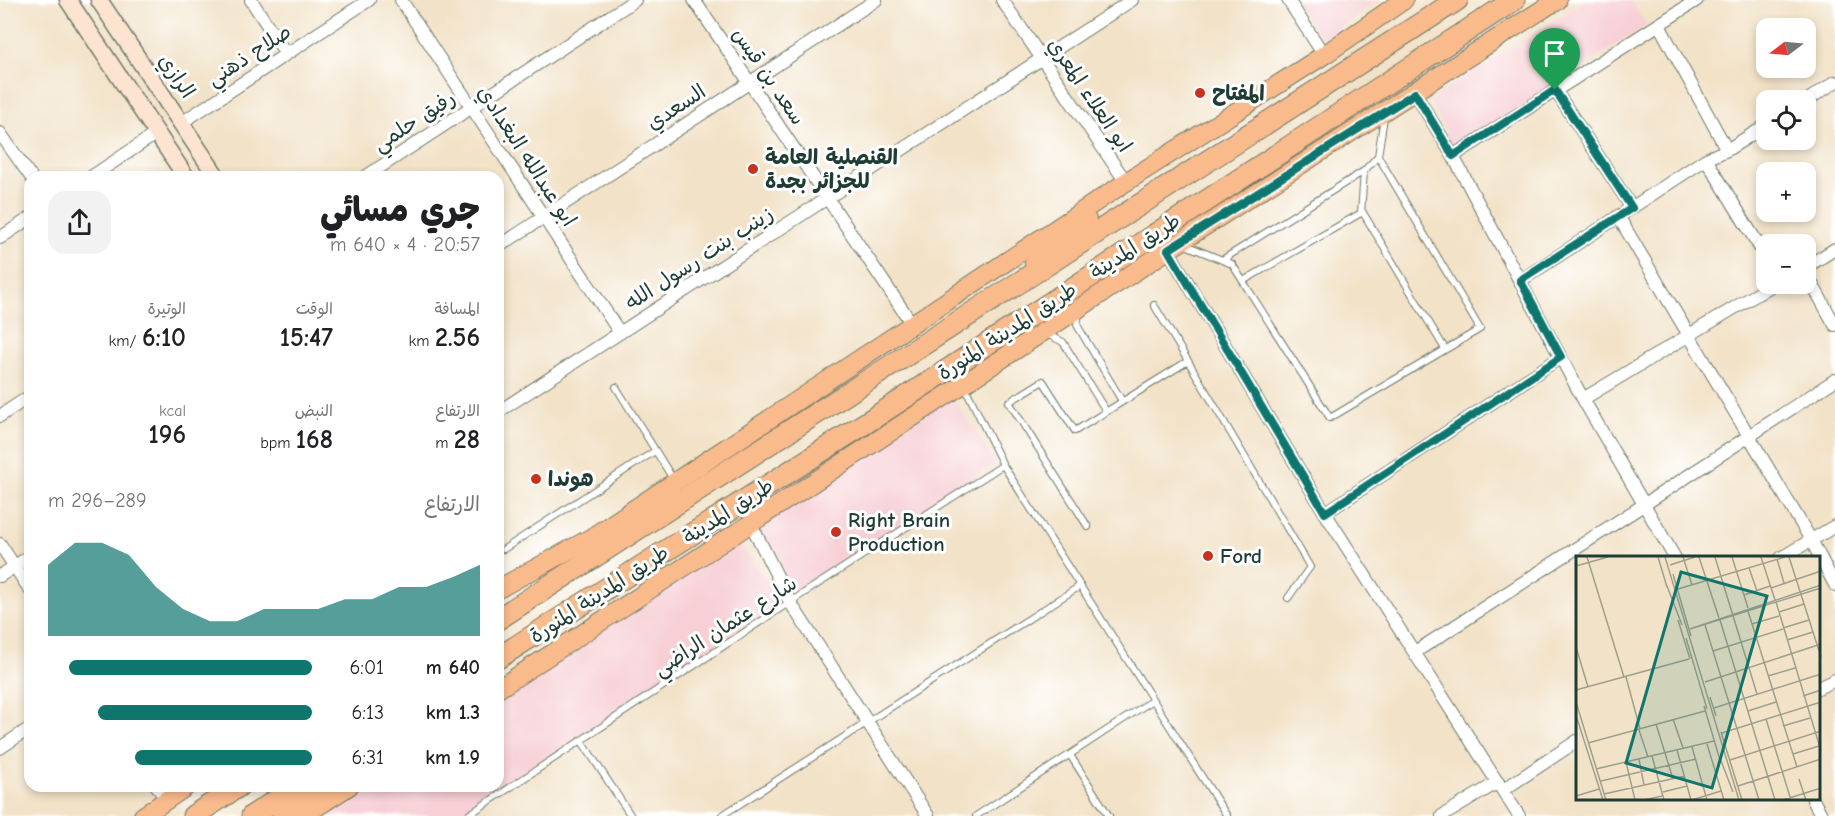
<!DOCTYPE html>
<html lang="ar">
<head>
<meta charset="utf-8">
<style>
  body { margin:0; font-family:"Comic Neue","Playpen Sans Arabic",sans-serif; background:#f2f2f2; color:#202124; direction:rtl; height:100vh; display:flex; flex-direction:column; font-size:22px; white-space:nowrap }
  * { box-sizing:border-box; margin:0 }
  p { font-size:20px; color:#757577 }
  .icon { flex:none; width:33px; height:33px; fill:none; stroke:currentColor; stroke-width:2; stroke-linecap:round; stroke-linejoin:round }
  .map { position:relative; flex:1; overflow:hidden; direction:ltr }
  .panel { position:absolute; left:24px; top:171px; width:480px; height:621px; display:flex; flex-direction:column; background:#fff; border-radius:18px; box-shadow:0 3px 9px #0003; direction:rtl }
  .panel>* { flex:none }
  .needle { width:39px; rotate:254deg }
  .controls { position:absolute; left:1756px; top:18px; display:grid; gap:12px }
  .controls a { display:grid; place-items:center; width:60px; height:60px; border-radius:12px; background:#fff; box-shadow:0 3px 9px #0003; font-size:30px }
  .pin { position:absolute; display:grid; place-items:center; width:51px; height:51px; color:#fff; margin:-62px -26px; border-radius:50% 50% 50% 0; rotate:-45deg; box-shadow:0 0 6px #0007 }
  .pin .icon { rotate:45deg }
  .round { display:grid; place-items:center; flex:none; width:63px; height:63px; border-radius:18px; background:#f2f2f2 }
  .headline { display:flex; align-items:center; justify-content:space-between; height:102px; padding:0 24px }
  h1 { font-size:33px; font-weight:800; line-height:45px }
  .stats { display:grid; grid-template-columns:repeat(3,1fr); gap:9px; height:102px; padding:6px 24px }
  .stats div { display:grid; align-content:center }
  .stats b { font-size:26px; font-weight:800 }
  .stats small { font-size:16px; font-weight:400 }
  .stats p { font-size:16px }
  .chart { height:168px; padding:12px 24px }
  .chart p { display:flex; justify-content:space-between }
  .chart svg { width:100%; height:108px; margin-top:6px; fill:#0f766e; opacity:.7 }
  ul { padding:0 24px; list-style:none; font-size:20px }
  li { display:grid; grid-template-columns:96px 72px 1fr; align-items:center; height:45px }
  li i { height:15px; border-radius:8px; background:#0f766e }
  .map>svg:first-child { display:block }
  .built { fill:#f7cfd4 }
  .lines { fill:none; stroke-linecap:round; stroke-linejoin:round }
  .lane-casing { stroke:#697767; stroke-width:8 }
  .street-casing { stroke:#697767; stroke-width:14 }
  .secondary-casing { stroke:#697767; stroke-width:19 }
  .primary-casing { stroke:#697767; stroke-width:20 }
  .highway-casing { stroke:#697767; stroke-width:23 }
  .lane { stroke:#fff; stroke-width:6 }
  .street { stroke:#fff; stroke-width:12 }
  .secondary { stroke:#fde4d1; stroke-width:16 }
  .primary { stroke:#fabb8c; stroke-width:18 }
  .highway { stroke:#fabb8c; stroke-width:21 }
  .route-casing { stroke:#fff; stroke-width:12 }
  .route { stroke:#0f766e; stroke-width:8 }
  .poi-dot { fill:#c8321e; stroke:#fff; stroke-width:2 }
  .labels { text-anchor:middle; stroke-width:6; stroke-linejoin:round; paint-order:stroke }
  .street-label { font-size:21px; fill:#1f3d34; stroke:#fff }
  .poi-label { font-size:21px; font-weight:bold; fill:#1f3d34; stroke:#fff; text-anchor:start }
  .inset-road { fill:none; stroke:#9ea08c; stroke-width:1.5 }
  .view { fill:#0f766e; fill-opacity:0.15; stroke:#0f766e; stroke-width:3 }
  .inset-edge { fill:none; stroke:#1f3d34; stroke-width:3 }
</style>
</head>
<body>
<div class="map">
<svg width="1835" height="816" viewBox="0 0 1835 816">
  <rect width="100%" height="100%" fill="#fff"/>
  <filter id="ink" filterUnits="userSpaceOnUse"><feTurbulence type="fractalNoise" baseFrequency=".0167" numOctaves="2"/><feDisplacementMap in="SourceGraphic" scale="12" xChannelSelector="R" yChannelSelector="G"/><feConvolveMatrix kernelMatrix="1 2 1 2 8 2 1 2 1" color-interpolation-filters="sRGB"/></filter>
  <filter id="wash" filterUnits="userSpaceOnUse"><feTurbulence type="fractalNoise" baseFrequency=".008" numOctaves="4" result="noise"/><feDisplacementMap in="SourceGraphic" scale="24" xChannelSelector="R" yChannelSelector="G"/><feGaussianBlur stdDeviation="1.35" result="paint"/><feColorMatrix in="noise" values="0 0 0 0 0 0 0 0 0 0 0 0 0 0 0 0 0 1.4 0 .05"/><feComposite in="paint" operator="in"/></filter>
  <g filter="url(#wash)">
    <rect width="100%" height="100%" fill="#f2e2c7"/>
    <path class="built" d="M1295 0H1380L1321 40Z
      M1586 0H1630L1647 25 1455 151 1429 101Z
      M953 397 996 463 794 596 750 528Z
      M738 542 783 601 459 816H312L358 786H498V696Z"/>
  </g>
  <g filter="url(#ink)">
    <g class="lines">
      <defs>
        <path id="lane" d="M1362 211 1445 349
          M1183 244 1232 264 1330 418 1480 329 1378 156 1384 117
          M1222 260 1364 171 1378 156
          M1243 281 1361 213 1364 171
          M1079 312 1077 325 1122 401
          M1045 333 1063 342 1106 411
          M1188 361 1310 567 1288 598
          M964 385 1003 465 1227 816
          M616 387 673 479
          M1088 527 1009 402 1043 381 1075 431 1188 361 1154 305
          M504 549 655 451
          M581 740 631 816
          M1070 755 1109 816
          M467 816 790 602 1003 465
          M721 816 1080 586
          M976 816 1153 700"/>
        <path id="street" d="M251 0 286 54
          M401 0 620 333
          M694 0 912 324
          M1002 0 1126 182
          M1288 0 1324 55
          M1659 25 1727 150
          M1555 90 1632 208
          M1415 93 1453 156 1583 399 1675 558
          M1806 101 1835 82
          M181 123 369 0
          M0 133 31 177
          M1453 156 1697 0
          M1706 159 1767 259
          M91 177 157 133
          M365 177 635 0
          M1618 216 1811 540 1835 585
          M0 238 30 218
          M498 247 876 0
          M1168 250 1325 513 1519 816
          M1806 267 1835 249
          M1806 273 1835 325
          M1520 281 1706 159 1727 150 1767 125
          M1583 399 1774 284
          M498 412 1132 0
          M0 416 30 396
          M1325 513 1561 357
          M751 524 790 602 928 816
          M0 544 30 590
          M1781 558 1835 526
          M0 576 30 556
          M1415 652 1645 504 1835 380
          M1818 688 1835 680
          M0 748 30 728
          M157 786 166 800
          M1503 790 1577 741
          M1813 800 1822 816
          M1442 816 1498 782"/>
        <path id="secondary" d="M68 0 186 177
          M99 0 217 177"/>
        <path id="primary" d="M1034 263 1087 220
          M498 589 589 539 1126 182 1324 55 1404 0
          M498 689 1168 250 1557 0
          M143 816 187 786
          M303 816 349 786"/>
        <path id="highway" d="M1553 2 1556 0
          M498 619 1457 0
          M498 658 886 410 1514 0
          M193 816 239 786
          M252 816 298 786
          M283 816 323 786"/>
      </defs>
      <use href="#lane" class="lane-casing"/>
      <use href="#street" class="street-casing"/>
      <use href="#secondary" class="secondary-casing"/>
      <use href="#primary" class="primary-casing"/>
      <use href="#highway" class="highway-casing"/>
      <use href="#lane" class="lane"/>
      <use href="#street" class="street"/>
      <use href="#secondary" class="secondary"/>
      <use href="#primary" class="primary"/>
      <use href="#highway" class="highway"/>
    </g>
  </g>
  <g class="lines" filter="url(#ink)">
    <defs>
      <path id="route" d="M1555 90 1632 208 1520 280 1561 357 1325 513 1168 250 1415 93 1453 156Z"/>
    </defs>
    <use href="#route" class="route-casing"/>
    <use href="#route" class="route"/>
  </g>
  <g class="poi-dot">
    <circle cx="1200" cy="93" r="6"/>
    <circle cx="753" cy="169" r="6"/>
    <circle cx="536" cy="479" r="6"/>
    <circle cx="836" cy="532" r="6"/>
    <circle cx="1208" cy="556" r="6"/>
  </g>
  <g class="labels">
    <g class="street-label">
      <text transform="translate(249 55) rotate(-33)" y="7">صلاح ذهني</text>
      <text transform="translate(177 76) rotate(56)" y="7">الرازي</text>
      <text transform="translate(769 76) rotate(56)" y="7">سعد بن قيس</text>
      <text transform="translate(1090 95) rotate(56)" y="7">ابو العلاء المعري</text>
      <text transform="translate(676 107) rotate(-33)" y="7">السعدي</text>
      <text transform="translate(414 121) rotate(-33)" y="7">رفيق حلمي</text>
      <text transform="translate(527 156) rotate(57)" y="7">ابو عبدالله البغدادي</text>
      <text transform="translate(1135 246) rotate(-33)" y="7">طريق المدينة</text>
      <text transform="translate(699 258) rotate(-33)" y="7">زينب بنت رسول الله</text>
      <text transform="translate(1007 331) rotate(-33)" y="7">طريق المدينة المنورة</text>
      <text transform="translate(728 511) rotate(-33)" y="7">طريق المدينة</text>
      <text transform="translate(599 594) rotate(-33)" y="7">طريق المدينة المنورة</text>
      <text transform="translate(725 626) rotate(-33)" y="7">شارع عثمان الراضي</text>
    </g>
    <g class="poi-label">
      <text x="1212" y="100">المفتاح</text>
      <text x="765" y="164">القنصلية العامة<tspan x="765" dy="24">للجزائر بجدة</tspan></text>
      <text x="548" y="486">هوندا</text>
      <text x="848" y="527">Right Brain<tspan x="848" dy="24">Production</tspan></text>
      <text x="1220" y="563">Ford</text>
    </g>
  </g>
  <g transform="translate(1576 556)">
    <rect width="244" height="244" fill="#f2e2c7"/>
    <path class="inset-road" d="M11 1 48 121M82 1 91 31M89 1 163 244M107 1 116 29M123 1 143 62M139 1 181 138M156 1 172 52M185 1 199 44M213 1 245 101M201 3 208 27M94 9 119 1M0 10 32 1M173 12 181 35M97 18 115 80M91 30 106 69M195 32 245 15M102 33 209 1M168 39 194 30M200 46 245 195M172 55 221 211M203 56 228 48M102 64 114 103M144 64 199 244M176 68 203 60M129 69 183 244M207 72 233 64M114 73 245 29M114 73 245 32M110 82 131 153M211 84 237 76M0 91 12 131M137 95 207 73M192 120 219 112M50 121 64 173M129 126 245 88M0 134 113 103M227 140 245 134M134 141 140 160M0 146 30 244M128 150 144 204M138 152 245 118M172 155 200 146M0 159 27 244M97 163 107 192M190 163 215 244M80 168 97 223M207 170 234 162M63 174 72 201M145 176 166 244M146 177 245 146M12 187 129 155M131 188 148 244M116 191 131 244M101 194 115 244M217 198 243 190M76 200 88 244M144 202 157 236M63 203 68 229M154 204 245 175M50 206 59 244M20 213 138 185M223 223 230 244M25 225 120 203M162 230 245 203M87 236 111 230M28 238 109 220M0 240 23 233M68 244 86 240M116 244 145 235M207 244 245 232"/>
    <path class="view" d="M105 16 191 40 136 232 50 207Z"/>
    <rect width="244" height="244" class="inset-edge"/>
  </g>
</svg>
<div class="controls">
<a><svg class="needle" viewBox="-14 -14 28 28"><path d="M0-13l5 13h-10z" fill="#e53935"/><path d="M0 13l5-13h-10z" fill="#757577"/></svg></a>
<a><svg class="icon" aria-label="locate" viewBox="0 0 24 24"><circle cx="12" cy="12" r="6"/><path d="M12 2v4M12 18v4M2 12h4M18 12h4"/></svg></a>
<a>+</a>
<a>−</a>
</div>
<div class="pin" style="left:1555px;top:90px;background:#1e9e55"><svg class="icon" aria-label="arrive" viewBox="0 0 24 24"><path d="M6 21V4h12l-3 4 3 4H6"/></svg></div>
<section class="panel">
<div class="headline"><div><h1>جري مسائي</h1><p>20:57 · 4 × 640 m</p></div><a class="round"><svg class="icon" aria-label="share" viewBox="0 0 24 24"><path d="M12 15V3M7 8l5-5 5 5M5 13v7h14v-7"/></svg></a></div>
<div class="stats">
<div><p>المسافة</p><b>2.56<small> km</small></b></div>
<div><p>الوقت</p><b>15:47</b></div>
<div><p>الوتيرة</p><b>6:10<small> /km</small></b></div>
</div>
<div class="stats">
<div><p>الارتفاع</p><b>28<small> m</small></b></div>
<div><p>النبض</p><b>168<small> bpm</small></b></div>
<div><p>kcal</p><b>196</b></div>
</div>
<div class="chart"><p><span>الارتفاع</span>289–296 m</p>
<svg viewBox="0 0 160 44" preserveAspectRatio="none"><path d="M0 44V15L10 6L20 6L30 11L40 24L50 33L60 38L70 38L80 33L90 33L100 33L110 29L120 29L130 24L140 24L150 20L160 15V44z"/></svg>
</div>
<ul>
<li><b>640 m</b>6:01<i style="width:92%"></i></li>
<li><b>1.3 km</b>6:13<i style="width:81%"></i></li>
<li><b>1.9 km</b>6:31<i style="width:67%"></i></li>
</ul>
</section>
</div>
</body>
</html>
